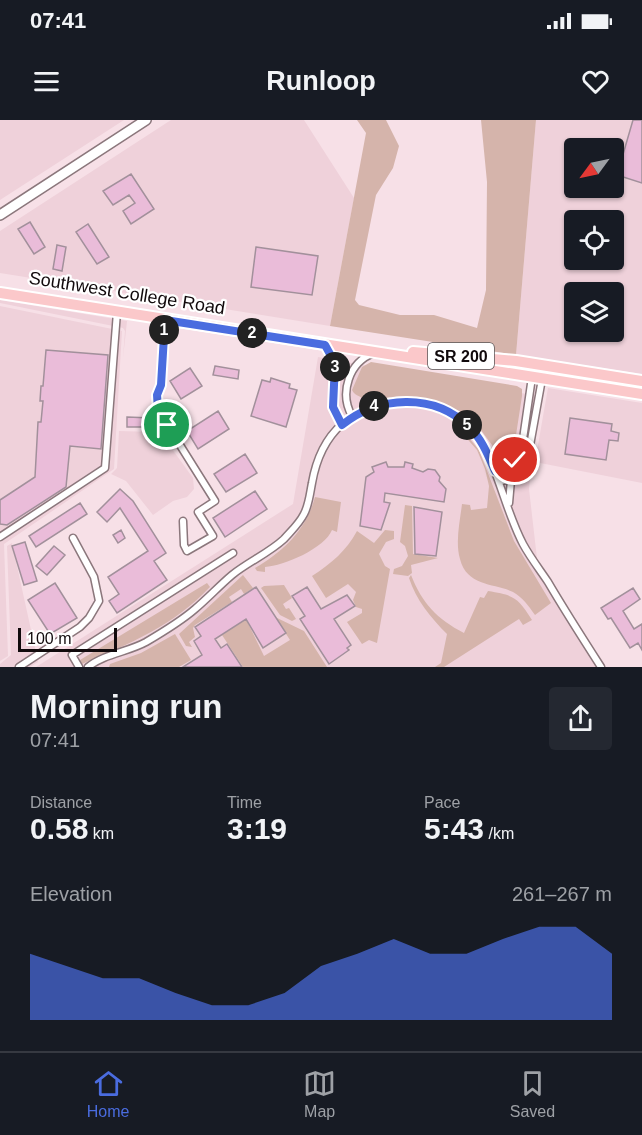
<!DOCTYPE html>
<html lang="en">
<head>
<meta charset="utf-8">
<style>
  body { margin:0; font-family:Helvetica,sans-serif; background:#242831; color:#f1f3f6; height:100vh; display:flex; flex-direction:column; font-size:22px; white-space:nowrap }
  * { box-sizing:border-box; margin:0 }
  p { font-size:20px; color:#9ea1a6 }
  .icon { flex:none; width:33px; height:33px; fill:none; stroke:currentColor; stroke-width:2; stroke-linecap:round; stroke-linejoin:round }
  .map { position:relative; height:547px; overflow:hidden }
  .drawer { display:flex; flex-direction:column; background:#171b24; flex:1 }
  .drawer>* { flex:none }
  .needle { width:39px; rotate:237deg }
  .controls { position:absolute; left:564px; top:18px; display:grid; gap:12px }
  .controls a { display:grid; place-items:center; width:60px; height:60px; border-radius:6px; background:#171b24; box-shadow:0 2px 4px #0004; font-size:30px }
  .scale { position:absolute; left:18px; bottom:15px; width:99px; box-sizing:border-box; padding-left:6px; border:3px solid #110a0c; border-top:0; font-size:16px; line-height:21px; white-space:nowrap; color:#110a0c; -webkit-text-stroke:4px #fff; paint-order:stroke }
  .pin { position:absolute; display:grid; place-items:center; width:51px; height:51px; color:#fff; margin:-26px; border:3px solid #fff; border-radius:50%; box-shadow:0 2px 6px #0007 }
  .km { position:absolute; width:30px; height:30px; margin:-15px; border-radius:50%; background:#222; color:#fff; font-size:16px; line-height:30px; text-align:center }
  .round { display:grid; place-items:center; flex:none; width:63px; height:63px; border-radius:6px; background:#242831 }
  .headline { display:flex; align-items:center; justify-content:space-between; height:102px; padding:0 30px }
  h1 { font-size:33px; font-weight:800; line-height:45px }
  .figures { display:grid; grid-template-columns:repeat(3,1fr); gap:9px; height:102px; padding:6px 30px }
  .figures div { display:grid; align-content:center }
  .figures b { font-size:30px; font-weight:800 }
  .figures small { font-size:16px; font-weight:400 }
  .figures p { font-size:16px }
  .chart { height:168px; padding:12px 30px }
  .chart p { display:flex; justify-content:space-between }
  .chart svg { width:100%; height:108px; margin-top:6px; fill:#4a6cdf; opacity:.7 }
  .status { display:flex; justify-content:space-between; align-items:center; height:42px; padding:0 30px; background:#171b24; direction:ltr }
  .status svg { height:16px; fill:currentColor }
  header { display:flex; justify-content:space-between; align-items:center; height:78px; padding:0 30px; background:#171b24; font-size:27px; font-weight:800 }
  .dock { display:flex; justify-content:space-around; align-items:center; height:84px; border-top:2px solid #363941; background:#171b24; font-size:16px; color:#9ea1a6 }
  .dock a { display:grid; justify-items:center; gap:3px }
  .dock .current { color:#4a6cdf }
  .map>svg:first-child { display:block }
  .built { fill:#efd1da; fill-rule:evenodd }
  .green { fill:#d5b4ab }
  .building { fill:#eabcd9; stroke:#a2909b; stroke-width:1.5 }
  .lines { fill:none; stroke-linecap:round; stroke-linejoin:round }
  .street-casing { stroke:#8b777c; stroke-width:9 }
  .secondary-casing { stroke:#8b777c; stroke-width:12 }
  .primary-casing { stroke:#fff; stroke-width:14 }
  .street { stroke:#fff; stroke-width:6 }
  .secondary { stroke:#fff; stroke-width:9 }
  .primary { stroke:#fbc8ca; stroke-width:10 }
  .route-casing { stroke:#fff; stroke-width:12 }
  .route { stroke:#4a6cdf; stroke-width:8 }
  .labels { text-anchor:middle; stroke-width:4.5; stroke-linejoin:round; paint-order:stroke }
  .shield { fill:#fff; stroke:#585455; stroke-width:1.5 }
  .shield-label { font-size:16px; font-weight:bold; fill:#110a0c }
  .street-label { font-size:18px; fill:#110a0c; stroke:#fff }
</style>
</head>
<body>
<div class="status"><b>07:41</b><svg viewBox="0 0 49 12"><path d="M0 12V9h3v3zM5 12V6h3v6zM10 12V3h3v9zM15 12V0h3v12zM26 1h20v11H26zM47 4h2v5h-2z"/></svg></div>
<header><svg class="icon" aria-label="menu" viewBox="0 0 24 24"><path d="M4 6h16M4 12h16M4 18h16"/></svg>Runloop<svg class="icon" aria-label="heart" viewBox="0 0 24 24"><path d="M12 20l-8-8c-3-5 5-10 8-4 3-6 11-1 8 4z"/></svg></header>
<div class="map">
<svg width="642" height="547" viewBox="0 0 642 547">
  <rect width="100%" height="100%" fill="#f7e0e7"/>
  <path class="built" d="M0 0H124L0 80Z
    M171 0H304L354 78 330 206 0 153V111Z
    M536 0H642V254L516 235ZM574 28H614V68H574ZM574 100H614V140H574ZM574 172H614V212H574Z
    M0 180 127 201 123 238 125 211 123 208 0 183Z
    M0 186 122 211 114 349 4 424 8 536 0 541Z
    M318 237 538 276 529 369 538 447 597 547H36L293 384Z
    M548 268 642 283V363L535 342Z
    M119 311 154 312 167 322 193 358 194 369 187 377 173 381 153 395 126 361 111 354 117 348Z
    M12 423 38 542 30 547H0V544L11 535 7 426Z"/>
  <path class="green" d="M357 0H386L399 26 393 48 376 75 355 180 359 185 400 195H434L477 208 486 170 487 62 481 0H536L516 235 330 206 366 13Z
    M371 242 517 266 522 269V276L514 328 507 337 500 336 478 306 468 296 466 298C438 276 399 270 367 284 363 275 355 277 352 270L362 247Z
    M460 307 479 330 514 421 551 483 535 495C528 485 523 478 513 472 495 463 467 467 460 439 455 422 460 401 462 384L470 385 471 390 487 388 489 366 485 349 477 330 462 313Z
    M315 377 341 382 337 412 332 410C325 428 284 446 265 447V452L257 451 255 448C284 431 306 410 315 377Z
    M405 385 412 386 413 434 438 438 411 445 412 453 408 456 393 454 394 449 402 446 408 436 405 426 400 422Z
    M385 410 394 411V419L386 422 379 434 385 446 390 449 377 523 369 520 362 524 347 502 362 493V489L356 487 353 480 356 472 348 464 326 478 312 456C332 443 346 431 357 411L374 423Z
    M243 455 253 468 244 474 241 469 229 477 232 482 195 505 193 508 195 517 189 522 192 527 186 526 179 514Z
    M411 455C422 483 437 499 464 513L480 477 484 478 488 471C513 475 518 477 532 500L523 505 519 499 444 547H435L441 543 447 514C431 498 416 480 409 458Z
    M207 463 210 467C173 506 131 523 82 544L80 540Z
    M284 465 292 478 283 484 286 489 289 488 296 499 292 501 280 495 261 468 264 466Z
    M275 497 304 511 327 547H243L222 515 246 499 264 536 290 520Z
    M175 514 191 540 179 547H109L110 544 141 533Z"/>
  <path class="building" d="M633 0H642V63L617 55Z
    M131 54 154 89 131 104 123 91 135 83 129 75 113 85 103 71Z
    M30 102 45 127 34 134 18 109Z
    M88 104 109 137 97 144 76 112Z
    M57 125 66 127 62 151 53 149Z
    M256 127 318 136 312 175 251 167Z
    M46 230 108 235 101 329 70 326 66 367 7 405 0 404V380L35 357 38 302H41L43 281H40L41 266H43Z
    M215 246 239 250 238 259 213 255Z
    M190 248 202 266 181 279 170 261Z
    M271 258 290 264 289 268 297 270 286 307 251 296 262 260 270 262Z
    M218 291 229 309 198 329 187 311Z
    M127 297 151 298V307H127Z
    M570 298 612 304 611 311 619 313 618 321 609 320 606 340 565 334Z
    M245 334 257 353 226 372 214 354Z
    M386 342 388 347H404L405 342 413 344 412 348 423 352 428 349 435 350 440 357 439 361 446 369 444 382 385 373 384 382 390 383 381 410 360 406 366 357 374 352 372 347Z
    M120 369 133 381 166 433 154 441 167 460 117 493 109 481 119 474 108 457 148 431 120 388 107 402 97 392Z
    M255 371 267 389 225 417 213 398Z
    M80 383 87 394 36 427 29 416Z
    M414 387 442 392 436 436 415 434Z
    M121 410 125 418 118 423 113 415Z
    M25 422 37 461 24 465 12 426Z
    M54 426 65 435 47 455 36 446Z
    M55 463 77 498 50 514 28 480Z
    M256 467 286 513 263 528 246 499 215 519 221 528 227 524 242 547H183L202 535 194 521 201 516 195 507Z
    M307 467 321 489 347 475 355 486 334 499 351 525 347 528 349 530 329 544 300 499 305 496 292 476Z
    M633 468 640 479 623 491 634 509 642 504V530L638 523 630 528 611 498 608 499 601 488Z"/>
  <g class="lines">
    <defs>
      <path id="street" d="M165 200 161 265 157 275 158 290 215 381 198 392 213 416 187 431 184 425 183 401
        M325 225 335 243 333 287 342 305
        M352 296C339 273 349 242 374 233
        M495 351 515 340 522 326 532 257
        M499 361C514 360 520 355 527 342L542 259
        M509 383 511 360
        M0 417 105 348 117 192
        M19 547 80 507 89 498 99 481 94 457 73 418
        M79 547 72 535 233 433
        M88 547C104 534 128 532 146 522 163 512 180 502 195 489 208 478 219 466 232 455 248 442 269 433 284 419 291 411 299 404 304 394 309 385 310 373 312 363 316 340 324 320 342 304 361 288 384 280 409 282 496 289 492 365 523 424 530 437 540 450 548 462 565 491 583 519 601 547"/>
      <path id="secondary" d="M0 95 146 0"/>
      <path id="primary" d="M0 173 642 274
        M413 232 516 241 642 261"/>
    </defs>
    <use href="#street" class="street-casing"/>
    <use href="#secondary" class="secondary-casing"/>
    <use href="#primary" class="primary-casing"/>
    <use href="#street" class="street"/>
    <use href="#secondary" class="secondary"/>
    <use href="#primary" class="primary"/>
  </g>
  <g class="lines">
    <defs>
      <path id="route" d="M167 305 158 290 157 275 161 265 165 200 325 225 335 243 333 287 342 305C378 276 434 272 469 307 482 319 488 335 495 351L515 340"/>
    </defs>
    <use href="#route" class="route-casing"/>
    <use href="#route" class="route"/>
  </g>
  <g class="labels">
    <rect class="shield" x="428" y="223" width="66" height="26" rx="4.5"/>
    <g class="shield-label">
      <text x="461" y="242">SR 200</text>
    </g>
    <g class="street-label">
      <text transform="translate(127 173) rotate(9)" y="6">Southwest College Road</text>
    </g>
  </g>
</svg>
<div class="controls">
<a><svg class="needle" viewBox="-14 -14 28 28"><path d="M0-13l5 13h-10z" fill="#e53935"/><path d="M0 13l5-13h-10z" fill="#9ea1a6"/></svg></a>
<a><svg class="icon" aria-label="locate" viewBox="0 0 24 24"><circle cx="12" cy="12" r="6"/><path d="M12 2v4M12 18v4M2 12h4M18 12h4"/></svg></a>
<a><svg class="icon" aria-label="layers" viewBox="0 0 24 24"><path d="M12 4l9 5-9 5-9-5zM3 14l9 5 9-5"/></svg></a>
</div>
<div class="scale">100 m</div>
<div class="pin" style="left:167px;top:305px;background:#1e9e55"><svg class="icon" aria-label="arrive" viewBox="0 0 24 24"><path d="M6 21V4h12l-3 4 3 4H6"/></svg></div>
<div class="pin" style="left:515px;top:340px;background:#d93025"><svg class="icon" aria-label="check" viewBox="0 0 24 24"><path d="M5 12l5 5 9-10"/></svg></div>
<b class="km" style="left:164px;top:210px">1</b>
<b class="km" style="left:252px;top:213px">2</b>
<b class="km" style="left:335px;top:247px">3</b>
<b class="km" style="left:374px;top:286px">4</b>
<b class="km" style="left:467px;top:305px">5</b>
</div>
<section class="drawer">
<div class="headline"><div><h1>Morning run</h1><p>07:41</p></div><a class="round"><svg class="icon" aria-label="share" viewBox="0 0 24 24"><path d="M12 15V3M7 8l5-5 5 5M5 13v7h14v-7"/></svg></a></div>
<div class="figures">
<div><p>Distance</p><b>0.58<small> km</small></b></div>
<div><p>Time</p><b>3:19</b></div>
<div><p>Pace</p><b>5:43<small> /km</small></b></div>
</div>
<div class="chart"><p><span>Elevation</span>261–267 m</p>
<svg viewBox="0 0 160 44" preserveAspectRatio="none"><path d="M0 44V17L10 22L20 27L30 27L40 33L50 38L60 38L70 33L80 22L90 17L100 11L110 17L120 17L130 11L140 6L150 6L160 17V44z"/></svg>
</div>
</section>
<nav class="dock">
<a class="current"><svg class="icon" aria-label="home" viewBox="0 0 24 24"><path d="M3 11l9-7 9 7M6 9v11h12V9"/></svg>Home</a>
<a><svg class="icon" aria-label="map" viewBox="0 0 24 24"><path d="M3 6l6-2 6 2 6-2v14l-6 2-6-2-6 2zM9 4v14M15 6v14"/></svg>Map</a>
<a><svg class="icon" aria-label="saved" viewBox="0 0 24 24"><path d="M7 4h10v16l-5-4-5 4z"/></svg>Saved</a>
</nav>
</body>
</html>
